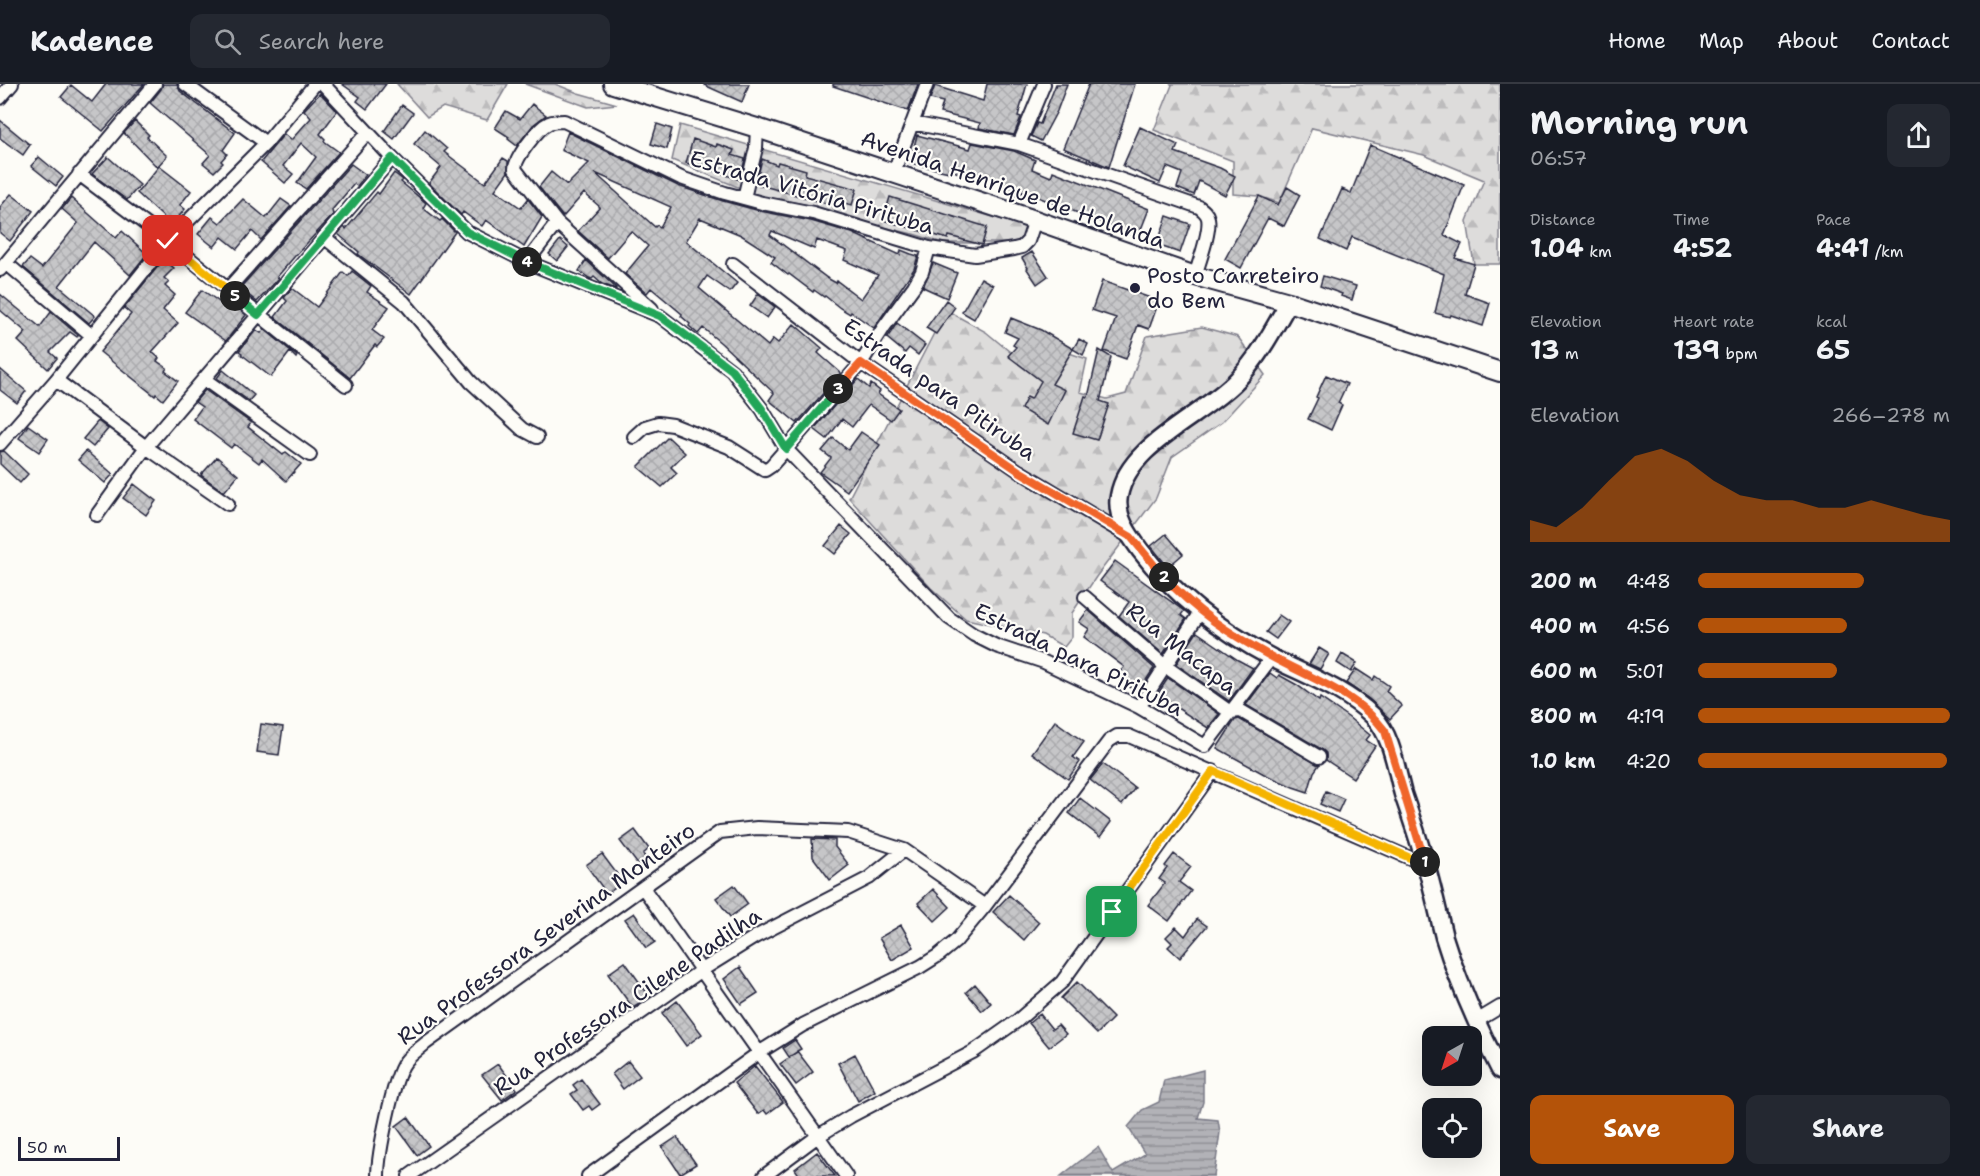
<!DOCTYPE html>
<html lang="en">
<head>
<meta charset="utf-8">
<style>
  body { margin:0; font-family:"Shantell Sans",sans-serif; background:#242831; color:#f1f3f6; height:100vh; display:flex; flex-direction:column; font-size:22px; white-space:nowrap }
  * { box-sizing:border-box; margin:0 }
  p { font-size:20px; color:#9ea1a6 }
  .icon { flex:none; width:33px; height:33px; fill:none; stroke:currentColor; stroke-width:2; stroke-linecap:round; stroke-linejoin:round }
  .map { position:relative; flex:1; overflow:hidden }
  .sheet { display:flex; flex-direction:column; background:#171b24; width:480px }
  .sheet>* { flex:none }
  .needle { width:39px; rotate:219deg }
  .controls { position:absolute; left:1422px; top:942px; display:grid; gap:12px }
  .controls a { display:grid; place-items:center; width:60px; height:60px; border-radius:12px; background:#171b24; box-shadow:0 6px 24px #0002; font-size:30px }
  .scale { position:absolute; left:18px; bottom:15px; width:102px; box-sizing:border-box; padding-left:6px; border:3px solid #22223b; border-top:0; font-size:16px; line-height:21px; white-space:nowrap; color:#22223b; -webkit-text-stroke:4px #fdfcf7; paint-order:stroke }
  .pin { position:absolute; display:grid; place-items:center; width:51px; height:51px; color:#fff; margin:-26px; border-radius:12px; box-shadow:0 3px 9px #0006 }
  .km { position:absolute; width:30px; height:30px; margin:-15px; border-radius:50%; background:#222; color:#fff; font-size:16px; line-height:30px; text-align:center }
  .round { display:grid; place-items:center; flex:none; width:63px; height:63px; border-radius:12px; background:#242831 }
  .headline { display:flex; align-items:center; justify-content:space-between; height:102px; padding:0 30px }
  h1 { font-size:33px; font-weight:700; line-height:45px }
  .metrics { display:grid; grid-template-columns:repeat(3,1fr); gap:9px; height:102px; padding:6px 30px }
  .metrics div { display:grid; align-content:center }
  .metrics b { font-size:26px; font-weight:700 }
  .metrics small { font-size:16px; font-weight:400 }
  .metrics p { font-size:16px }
  .chart { height:168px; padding:12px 30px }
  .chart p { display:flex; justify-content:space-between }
  .chart svg { width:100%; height:108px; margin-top:6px; fill:#b45309; opacity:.7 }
  .action { display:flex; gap:12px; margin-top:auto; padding:12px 30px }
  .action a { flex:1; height:69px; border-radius:12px; background:#b45309; color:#fff; font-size:24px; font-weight:700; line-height:69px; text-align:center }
  .action a+a { background:#242831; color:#f1f3f6 }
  ul { padding:0 30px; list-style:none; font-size:20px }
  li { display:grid; grid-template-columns:96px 72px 1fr; align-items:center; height:45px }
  li i { height:15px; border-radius:8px; background:#b45309 }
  header { display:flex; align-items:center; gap:36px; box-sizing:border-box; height:84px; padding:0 30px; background:#171b24; border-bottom:2px solid #363941 }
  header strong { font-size:28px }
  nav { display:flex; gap:33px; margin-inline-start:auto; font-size:21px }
  .search { width:420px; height:54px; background:#242831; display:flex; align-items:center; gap:15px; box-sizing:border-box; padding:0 21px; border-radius:12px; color:#9ea1a6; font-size:22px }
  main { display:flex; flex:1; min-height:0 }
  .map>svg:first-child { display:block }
  .forest { fill:url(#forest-firs); stroke:#807f8b; stroke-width:1.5 }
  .water { fill:url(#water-rules); stroke:#787885; stroke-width:1.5 }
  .building { fill:url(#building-cross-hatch); stroke:#22223b; stroke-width:1.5; fill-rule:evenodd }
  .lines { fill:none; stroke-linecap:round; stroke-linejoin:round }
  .street-casing { stroke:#22223b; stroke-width:16 }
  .secondary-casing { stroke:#22223b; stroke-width:21 }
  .primary-casing { stroke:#22223b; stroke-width:22 }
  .street { stroke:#fdfcf7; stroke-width:12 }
  .secondary { stroke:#fdfcf7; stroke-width:16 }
  .primary { stroke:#fdfcf7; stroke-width:18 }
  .split-1-casing { stroke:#fff; stroke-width:12 }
  .split-2-casing { stroke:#fff; stroke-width:12 }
  .split-3-casing { stroke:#fff; stroke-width:12 }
  .split-4-casing { stroke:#fff; stroke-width:12 }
  .split-5-casing { stroke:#fff; stroke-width:12 }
  .split-6-casing { stroke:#fff; stroke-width:12 }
  .split-1 { stroke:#f5b400; stroke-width:8 }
  .split-2 { stroke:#f0652b; stroke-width:8 }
  .split-3 { stroke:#f0652b; stroke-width:8 }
  .split-4 { stroke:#22a559; stroke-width:8 }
  .split-5 { stroke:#22a559; stroke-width:8 }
  .split-6 { stroke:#f5b400; stroke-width:8 }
  .poi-dot { fill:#22223b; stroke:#fdfcf7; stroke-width:2 }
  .labels { text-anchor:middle; stroke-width:4.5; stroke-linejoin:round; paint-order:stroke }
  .street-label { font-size:22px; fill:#22223b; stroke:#fdfcf7 }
  .poi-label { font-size:22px; fill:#22223b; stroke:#fdfcf7; text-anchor:start }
</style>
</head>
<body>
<header>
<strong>Kadence</strong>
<div class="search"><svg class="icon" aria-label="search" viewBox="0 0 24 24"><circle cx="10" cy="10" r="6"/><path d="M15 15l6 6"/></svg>Search here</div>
<nav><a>Home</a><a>Map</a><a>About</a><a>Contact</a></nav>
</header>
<main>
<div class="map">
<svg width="1500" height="1092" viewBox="0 0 1500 1092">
  <defs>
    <pattern id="forest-firs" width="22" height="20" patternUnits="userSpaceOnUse" patternTransform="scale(1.5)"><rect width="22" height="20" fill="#dddcdb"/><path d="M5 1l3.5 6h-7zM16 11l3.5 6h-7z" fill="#bdbcbd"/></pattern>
    <pattern id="water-rules" width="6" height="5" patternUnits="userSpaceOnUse" patternTransform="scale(1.5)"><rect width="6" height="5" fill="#b2b2b7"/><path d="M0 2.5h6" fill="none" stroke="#909096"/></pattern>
    <pattern id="building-cross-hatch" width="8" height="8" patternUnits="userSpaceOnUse" patternTransform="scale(1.5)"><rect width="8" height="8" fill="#c6c6c8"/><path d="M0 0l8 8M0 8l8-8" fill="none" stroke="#aaaaad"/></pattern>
  </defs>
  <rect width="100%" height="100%" fill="#fdfcf7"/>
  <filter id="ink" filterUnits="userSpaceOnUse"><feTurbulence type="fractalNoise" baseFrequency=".0167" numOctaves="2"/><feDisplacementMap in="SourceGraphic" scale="12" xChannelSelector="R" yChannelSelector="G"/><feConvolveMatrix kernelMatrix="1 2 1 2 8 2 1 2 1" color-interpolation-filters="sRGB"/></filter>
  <g filter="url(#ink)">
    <path class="forest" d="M397 0H508L487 36 443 23 427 33Z
      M525 0H555L578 9 617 20 588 23Z
      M1171 0H1500V180H1474L1467 137 1484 96 1424 71 1312 44 1279 119 1259 112 1233 110V77L1154 46 1172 1Z
      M680 41 1027 143 1024 159H943L913 150 861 138 809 121 760 112 672 76Z
      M946 226 986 248 1044 296 1063 267 1087 275 1080 308 1107 315 1126 310 1147 252 1202 243 1238 253 1265 291 1222 338 1172 373 1156 414 1096 493 1072 529V553L1064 563 1043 551 966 535 931 504 849 414Z"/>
    <path class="water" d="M1203 986V1018L1198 1034 1218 1036 1220 1048 1214 1092H1061L1098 1063 1113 1089 1145 1070 1128 1043 1142 1026 1159 1018 1164 996Z"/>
    <path class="building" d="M106 0H144L103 47 61 13 71 1 92 18Z
      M163 0H177L180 7 235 49 223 66 227 70 221 77 223 79 214 88 203 79 210 71 150 19 161 5Z
      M342 0H386L367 25 357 17 360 13Z
      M749 0 742 18 704 1V0Z
      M833 0H918L908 27 833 2Z
      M987 0H1027L1018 32 1021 33 1014 51 979 44 980 39 940 29 943 18 930 15 935 2 983 17Z
      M1056 0H1067L1057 27 1041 57 1031 52 1037 39 1040 40Z
      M1089 0H1135L1109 83 1063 64Z
      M320 9 337 27 320 50 325 55 324 57 339 68 306 105 297 99 316 73 301 59 283 82 293 90 285 99 261 78 284 50 291 56 311 34 304 26Z
      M532 20 546 31 533 41 517 62 508 55 509 53 495 44 506 27 520 35Z
      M402 21 413 29 394 55 384 47Z
      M0 36 30 61 23 71 0 54Z
      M135 37 149 51 147 53 167 72 157 83 124 49Z
      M657 40 672 45 667 65 651 60Z
      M1140 43 1178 61 1175 68 1220 84 1235 92 1225 111 1199 97 1194 111 1177 104 1182 89 1167 83 1160 99 1123 82Z
      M425 46 447 65 444 68 485 99 503 74 508 77V88L495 106 521 124 528 115 542 133 524 163 486 136 482 142 463 128 461 131 429 99 441 83 414 60Z
      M568 48 678 102 723 117 760 127 811 137 852 149 900 171 901 166 911 170 918 172 914 185 874 244 851 228 850 230 840 224 825 212 824 213 814 206 813 208 789 190 788 191 771 178 775 173 741 151 700 134 686 157 737 199 730 208 707 192 699 204 768 262 773 255 778 259 794 240 822 264 818 269 841 289 797 339 769 316 774 309 721 259 703 244 698 250 689 242 690 240 681 232 682 230 651 204 647 209 625 190 648 162 631 147 608 174 578 147 600 123 584 109 563 133 539 103 551 88 567 101 589 79 561 66ZM595 89 671 123 660 143 657 141 655 143ZM772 147 814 165 817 156 847 167 844 176 878 191 861 215 837 197 836 199 827 194 770 151Z
      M917 51 970 65 972 59 1014 67 1035 76 1032 85 1051 93 1053 87 1149 125 1138 153 1033 111 1022 108 1020 114 1005 108 1008 101 973 87 971 94 949 85V88L910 79Z
      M693 55 716 63 717 60 734 66 732 71 745 75 740 96 697 80 696 82 686 79Z
      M1370 61 1464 101 1444 151 1462 160 1455 174 1474 180 1465 210 1490 219 1483 242 1451 231 1450 233 1435 229 1444 190 1352 153 1346 167 1320 155 1342 105 1351 109Z
      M39 73 63 93 56 102 31 82Z
      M108 73 140 101 127 116 92 90Z
      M762 75 777 81 778 78 806 86 805 91 857 105 852 121 841 118 840 123 756 100Z
      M351 80 366 91 357 102 354 100 332 126 333 131 295 172 277 193 279 194 257 218 240 204Z
      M159 82 191 107 180 121 185 125 172 141 137 109Z
      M394 89 403 96 401 98 426 119 423 124 440 137 442 135 455 148 411 210 358 170 359 168 338 150 344 143 346 145 377 108 379 110Z
      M1287 103 1300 111 1284 142 1268 134 1241 184 1225 175 1259 112 1278 121Z
      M11 110 33 127 10 157 0 149V123Z
      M890 113 987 143 982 161 949 152 948 155 883 136Z
      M71 114 116 154 122 147 147 170 130 191 94 158 59 202 95 232 89 239 23 183 30 175 42 184 78 139 62 125Z
      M243 115 266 134 281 115 291 122 261 156 252 147 237 165 222 153 214 163 198 150 212 133 220 139Z
      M1167 132 1190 140 1180 169 1157 161Z
      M560 156 568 163 557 177 549 170Z
      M1032 168 1048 192 1037 200 1027 185 1028 184 1022 174Z
      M164 175 174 184 164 194 169 198 165 202 175 211 163 226 178 239 152 268 159 274 157 277 167 284 165 287 178 297 163 316 156 310 155 312 100 268 131 230 124 224Z
      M586 176 616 204V205L602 200 594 193 592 195 589 194 579 187Z
      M933 179 957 189 947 214 923 203Z
      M352 187 371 202 367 208 389 223 372 246 384 255 377 263 375 261 350 294 275 233 287 217 284 214 292 204 317 223 343 188 348 192Z
      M1323 192 1356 202 1352 216 1341 212 1342 210 1320 202Z
      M981 194 993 201 974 235 962 228Z
      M1102 197 1159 217 1149 245 1138 241 1126 275 1104 267 1116 234 1092 226Z
      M202 206 224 221 228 216 246 231 226 257 185 228Z
      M0 210 40 243 51 228 78 251 77 253 70 248 50 268 57 274 48 285 18 257 26 248 0 226Z
      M758 210 775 223 767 234 750 222Z
      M946 216 955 223 936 250 926 244Z
      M1011 234 1041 246 1073 265 1079 255 1088 260 1083 271 1073 265 1052 300 1065 306 1048 341 1021 325 1027 313 1031 315 1041 297 1008 272 1016 263 1013 261 1018 254 1005 248Z
      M897 239 925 261 918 271 909 264 905 269 887 254Z
      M264 245 297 272 296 274 290 268 271 293 241 270 242 269 239 267 256 246 261 249Z
      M1099 266 1111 273 1100 317 1109 320 1097 356 1073 349 1085 312 1088 313Z
      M0 285 26 307 17 319 0 306Z
      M223 286 254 311 249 317 217 294Z
      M1326 291 1347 300 1338 319 1342 321 1331 346 1308 335 1318 314 1316 313Z
      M858 295 869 304 871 300 880 307 878 310 899 325 891 336 869 321 852 343 842 335 827 355 814 345Z
      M205 306 251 339 248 343 283 371 286 368 301 380 286 397 262 375 259 379 234 360 231 364 193 335 202 323 195 318Z
      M98 337 108 345 93 363 83 355Z
      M28 341 48 355 39 368 19 354Z
      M861 348 880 361 847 407 820 388 831 374 822 367 833 354 848 366Z
      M668 353 685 369 671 383 677 389 662 403 638 383Z
      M4 367 28 390 20 399 0 380V368Z
      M86 367 113 390 105 399 78 376Z
      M217 373 238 391 224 408 201 391Z
      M134 400 156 417 146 431 123 414Z
      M841 442 851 450 835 470 825 462Z
      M1166 450 1183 470 1168 483 1151 462Z
      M1115 477 1184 527 1181 531 1186 535 1163 570 1119 532 1129 518 1100 497Z
      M1088 526 1154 584 1143 601 1141 599 1135 607 1116 593 1124 583 1084 553 1089 545 1079 538Z
      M1279 531 1289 538 1276 555 1266 548Z
      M1197 548 1238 576 1253 584 1229 617 1176 580Z
      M1319 564 1329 570 1320 585 1309 580Z
      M1342 570 1357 579 1351 588 1337 579Z
      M1356 585 1373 596 1375 592 1389 602 1386 607 1402 622 1390 635 1369 615 1346 599Z
      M1270 589 1277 594 1279 591 1297 601 1319 617 1320 614 1348 633 1370 651 1366 656 1375 662 1353 694 1326 676V669L1323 666 1246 621Z
      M1168 594 1219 630 1208 644 1157 611Z
      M1239 635 1319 681 1314 688 1308 708 1293 703 1264 690 1217 664 1235 636Z
      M1055 637 1084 658 1073 673 1080 678 1068 695 1032 669Z
      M261 640 283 643 279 671 257 668Z
      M1103 680 1135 704 1122 721 1090 696Z
      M1326 707 1344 715 1338 728 1320 720Z
      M1080 714 1111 738 1100 753 1069 729Z
      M635 746 649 765 643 770 647 776 639 782 620 757Z
      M812 755 835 756V763L849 781 830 796 813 773Z
      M602 770 620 794 616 797 619 801 607 810 586 781Z
      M1174 770 1191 783 1179 798 1191 807 1169 837 1148 821 1165 799 1159 795 1167 784 1165 782Z
      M734 801 748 820 730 833 716 814Z
      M933 805 950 823 935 837 918 819Z
      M1009 811 1039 838 1024 856 993 828Z
      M634 829 655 858 646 864 625 835Z
      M1197 835 1207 842 1180 874 1168 863 1172 859 1166 853 1176 843 1185 852Z
      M901 841 914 863 892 876 879 854Z
      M625 878 650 913 633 924 608 890Z
      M740 883 758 909 741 920 724 895Z
      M1077 898 1113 934 1097 950 1061 914Z
      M975 900 991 919 982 927 966 908Z
      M677 917 702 950 686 962 662 929Z
      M1040 930 1052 945 1058 941 1066 950 1049 963 1029 939Z
      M795 956 801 965 797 967 813 988 796 1001 780 980 797 968 789 973 783 964Z
      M855 970 875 1007 858 1017 838 979Z
      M628 977 640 992 623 1005 612 990Z
      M498 980 517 1005 502 1016 482 991Z
      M755 982 783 1018 767 1030 764 1026 758 1030 734 999Z
      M581 995 600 1020 592 1026 589 1022 583 1026 571 1010 577 1006 573 1001Z
      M408 1033 429 1062 417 1071 396 1042Z
      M677 1053 696 1080 680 1090 662 1063Z
      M817 1068 835 1092H800L795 1085Z"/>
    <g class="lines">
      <defs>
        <path id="street" d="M185 0 266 59
          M323 0 392 74 467 148 527 178 660 232 732 287 762 325 786 365 949 534 974 551 996 562 1044 578 1139 623 1205 662 1272 573
          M1044 0 1019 60 1199 123C1203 126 1207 129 1208 134 1211 147 1199 178 1195 192
          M0 14 12 0
          M912 39 1019 60
          M79 90 168 157 346 301
          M893 90 927 0
          M744 114 756 64 757 44
          M324 153 404 218 471 298 522 345 537 353
          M527 178 557 139
          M6 179 91 251
          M733 180 861 279 1019 387 1130 453
          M0 186 155 0
          M227 206 368 48
          M652 225 557 139 515 85C515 74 538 44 549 39 554 37 559 37 564 37L681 94 725 109 762 119 813 129 929 164 975 171 1014 165 1022 163 1028 157 1035 136
          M204 295 310 371
          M56 296 146 363 228 420
          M634 353 645 343 658 339 673 341 729 363 765 386 771 382 861 279 884 243 914 202 922 188 929 164
          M0 360 56 296 168 157 266 59 315 0
          M97 431 146 363 392 74
          M1085 513 1165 582 1230 628 1241 627 1319 673
          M1139 623 1200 528
          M644 805 846 1092
          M1475 938 1500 923
          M378 1092C378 1070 393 994 405 978 410 971 419 965 426 959L720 748 757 744 848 748 904 766 985 822
          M409 1092 702 886 755 853 869 794 904 766
          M588 1092 760 968 803 941 920 883 939 871 956 857 985 822 1109 657 1117 652H1129L1426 781
          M764 1092 818 1052 851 1032 973 968 1017 937 1062 898 1213 687"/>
        <path id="secondary" d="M1289 218C1273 246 1259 273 1237 296 1202 333 1128 360 1119 412 1115 432 1129 451 1140 466 1175 512 1223 548 1274 575 1308 592 1345 605 1373 632 1392 651 1396 685 1403 710 1411 733 1419 757 1426 781 1433 805 1438 829 1444 853 1458 899 1478 943 1500 986"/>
        <path id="primary" d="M613 0 757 44 1035 136 1195 192 1289 218 1500 288"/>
      </defs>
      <use href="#street" class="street-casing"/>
      <use href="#secondary" class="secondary-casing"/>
      <use href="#primary" class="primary-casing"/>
      <use href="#street" class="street"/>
      <use href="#secondary" class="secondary"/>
      <use href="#primary" class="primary"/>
    </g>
  </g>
  <g class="lines" filter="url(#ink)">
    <defs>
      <path id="split-1" d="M1112 828 1213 687 1426 781 1425 778"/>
      <path id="split-2" d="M1164 493C1197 528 1228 549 1270 572 1311 595 1356 608 1385 647L1425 778"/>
      <path id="split-3" d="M838 305 861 279 1019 387 1131 453 1164 493"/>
      <path id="split-4" d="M527 178 660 232 732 286 762 325 786 365 838 305"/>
      <path id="split-5" d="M235 212 258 231 392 74 467 148 527 178"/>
      <path id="split-6" d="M168 157 235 212"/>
    </defs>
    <use href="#split-1" class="split-1-casing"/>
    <use href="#split-2" class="split-2-casing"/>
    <use href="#split-3" class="split-3-casing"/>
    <use href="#split-4" class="split-4-casing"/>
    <use href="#split-5" class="split-5-casing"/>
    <use href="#split-6" class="split-6-casing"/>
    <use href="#split-1" class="split-1"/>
    <use href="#split-2" class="split-2"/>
    <use href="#split-3" class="split-3"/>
    <use href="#split-4" class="split-4"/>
    <use href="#split-5" class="split-5"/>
    <use href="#split-6" class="split-6"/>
  </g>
  <circle class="poi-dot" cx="1135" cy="204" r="6"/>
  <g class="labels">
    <g class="street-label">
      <text transform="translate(1013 105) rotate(19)" y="8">Avenida Henrique de Holanda</text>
      <text transform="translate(812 108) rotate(16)" y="8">Estrada Vitória Pirituba</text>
      <text transform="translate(940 305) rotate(35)" y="8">Estrada para Pitiruba</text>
      <text transform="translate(1182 564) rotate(38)" y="8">Rua Macapa</text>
      <text transform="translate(1079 575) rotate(26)" y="8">Estrada para Pirituba</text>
      <text transform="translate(546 849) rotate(-36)" y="8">Rua Professora Severina Monteiro</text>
      <text transform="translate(627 917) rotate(-34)" y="8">Rua Professora Cilene Padilha</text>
    </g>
    <g class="poi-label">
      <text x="1147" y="199">Posto Carreteiro<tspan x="1147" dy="25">do Bem</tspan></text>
    </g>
  </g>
</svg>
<div class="controls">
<a><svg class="needle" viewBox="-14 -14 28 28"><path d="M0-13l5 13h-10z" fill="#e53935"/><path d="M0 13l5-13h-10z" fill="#9ea1a6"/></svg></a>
<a><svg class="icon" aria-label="locate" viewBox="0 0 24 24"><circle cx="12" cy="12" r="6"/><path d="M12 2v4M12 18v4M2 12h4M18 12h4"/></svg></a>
</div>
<div class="scale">50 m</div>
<div class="pin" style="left:1112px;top:828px;background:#1e9e55"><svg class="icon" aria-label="arrive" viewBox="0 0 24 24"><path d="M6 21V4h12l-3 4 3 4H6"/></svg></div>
<div class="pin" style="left:168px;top:157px;background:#d93025"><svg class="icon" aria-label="check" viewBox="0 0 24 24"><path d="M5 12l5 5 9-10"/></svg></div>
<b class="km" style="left:1425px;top:778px">1</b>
<b class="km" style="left:1164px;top:493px">2</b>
<b class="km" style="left:838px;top:305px">3</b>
<b class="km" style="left:527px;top:178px">4</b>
<b class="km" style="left:235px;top:212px">5</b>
</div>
<section class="sheet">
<div class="headline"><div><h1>Morning run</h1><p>06:57</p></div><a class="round"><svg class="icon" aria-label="share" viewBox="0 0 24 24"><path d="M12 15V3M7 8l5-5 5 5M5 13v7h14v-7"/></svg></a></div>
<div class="metrics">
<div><p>Distance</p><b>1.04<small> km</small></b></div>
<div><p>Time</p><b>4:52</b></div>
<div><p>Pace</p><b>4:41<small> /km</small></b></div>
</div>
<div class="metrics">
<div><p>Elevation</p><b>13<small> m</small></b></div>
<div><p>Heart rate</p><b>139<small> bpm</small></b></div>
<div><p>kcal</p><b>65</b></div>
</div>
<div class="chart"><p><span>Elevation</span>266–278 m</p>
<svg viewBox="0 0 160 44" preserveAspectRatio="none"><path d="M0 44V35L10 38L20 30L30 19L40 9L50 6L60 11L70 19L80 25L90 27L100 27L110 30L120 30L130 27L140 30L150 33L160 35V44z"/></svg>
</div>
<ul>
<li><b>200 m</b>4:48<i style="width:66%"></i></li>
<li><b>400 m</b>4:56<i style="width:59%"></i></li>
<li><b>600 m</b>5:01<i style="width:55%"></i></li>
<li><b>800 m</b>4:19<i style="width:100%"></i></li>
<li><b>1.0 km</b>4:20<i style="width:99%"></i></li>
</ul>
<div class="action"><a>Save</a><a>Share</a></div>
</section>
</main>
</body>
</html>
